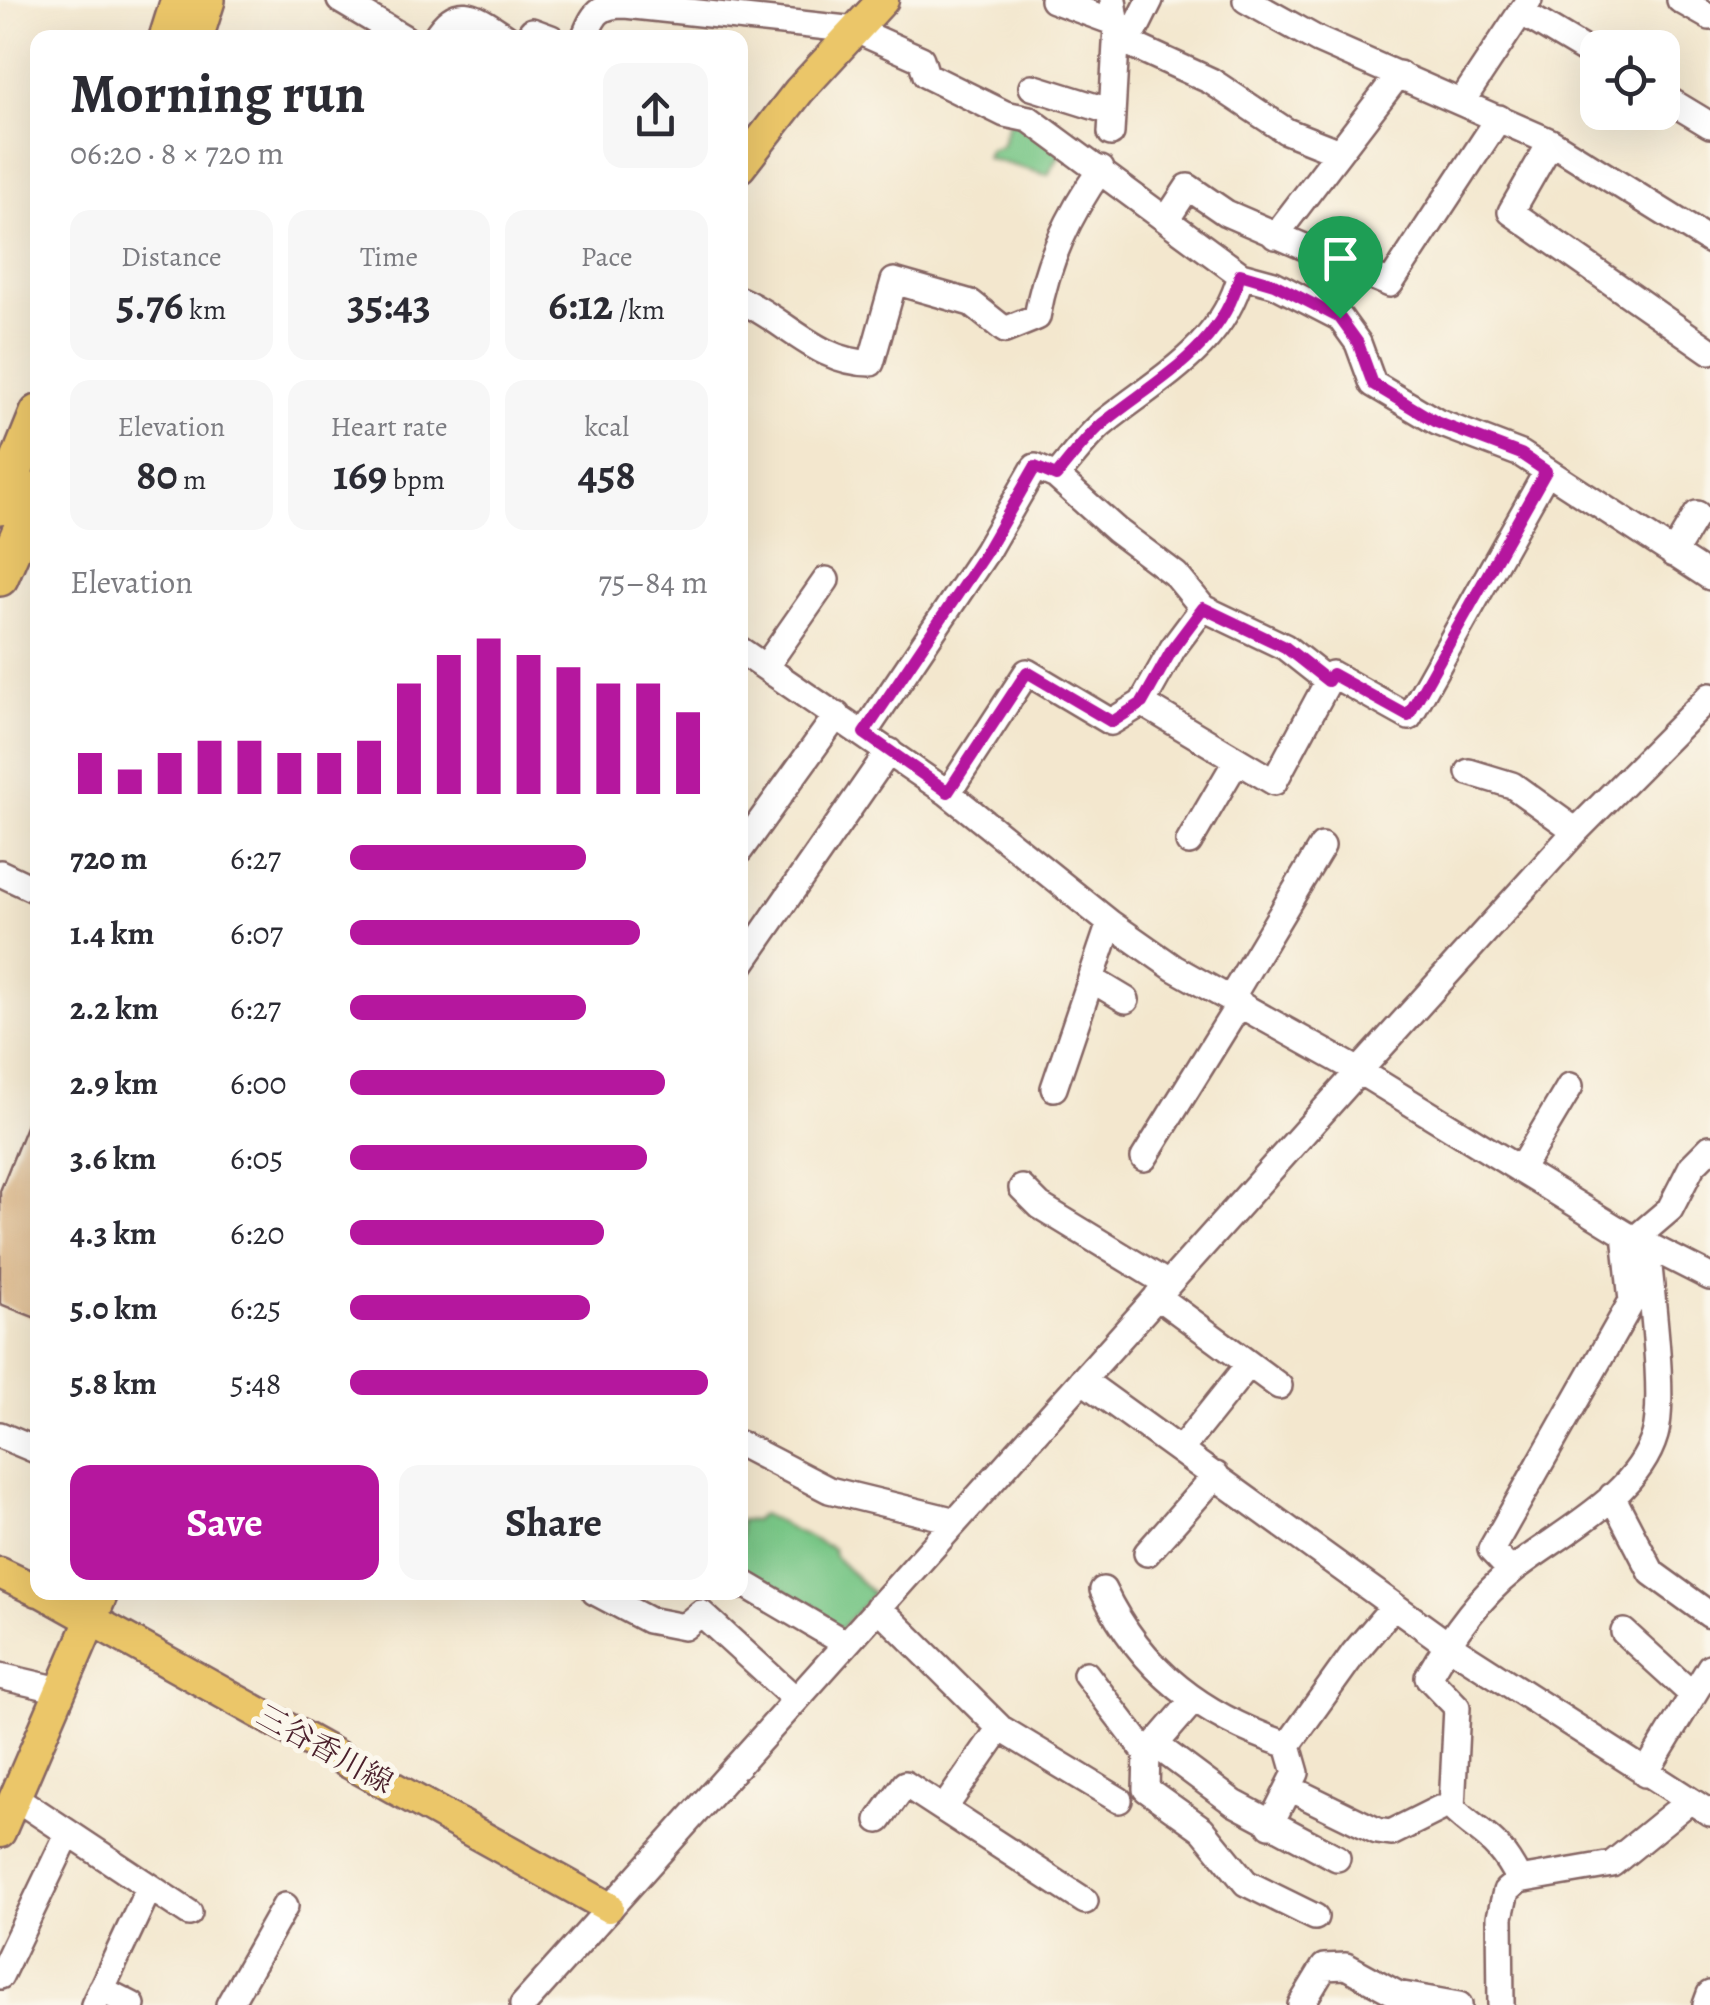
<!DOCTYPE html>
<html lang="en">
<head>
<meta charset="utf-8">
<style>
  body { margin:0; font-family:Alegreya,"Noto Serif JP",serif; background:#f7f7f7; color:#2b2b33; height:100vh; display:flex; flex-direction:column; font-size:38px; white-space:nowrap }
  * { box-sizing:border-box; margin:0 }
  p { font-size:32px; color:#7c7c81 }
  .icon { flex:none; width:55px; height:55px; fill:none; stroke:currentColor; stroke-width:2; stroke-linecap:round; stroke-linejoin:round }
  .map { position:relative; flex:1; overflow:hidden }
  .drawer { position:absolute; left:30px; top:30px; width:718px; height:1570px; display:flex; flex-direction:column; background:#fff; border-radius:20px; box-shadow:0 10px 40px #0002 }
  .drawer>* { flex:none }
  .tools { position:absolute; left:1580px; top:30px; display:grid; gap:20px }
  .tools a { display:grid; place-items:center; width:100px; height:100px; border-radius:20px; background:#fff; box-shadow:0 10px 40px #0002; font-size:50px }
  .pin { position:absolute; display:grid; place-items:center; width:85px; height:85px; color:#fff; margin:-102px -42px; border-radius:50% 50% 50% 0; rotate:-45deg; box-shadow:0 0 10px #0007 }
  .pin .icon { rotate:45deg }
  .round { display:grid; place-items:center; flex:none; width:105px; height:105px; border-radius:20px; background:#f7f7f7 }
  .headline { display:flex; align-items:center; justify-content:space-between; height:170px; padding:0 40px }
  h1 { font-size:55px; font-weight:700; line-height:75px }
  .metrics { display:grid; grid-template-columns:repeat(3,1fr); gap:15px; height:170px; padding:10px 40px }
  .metrics div { display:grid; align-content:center; border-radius:20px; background:#f7f7f7; text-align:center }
  .metrics b { font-size:42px; font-weight:700 }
  .metrics small { font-size:28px; font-weight:400 }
  .metrics p { font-size:28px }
  .chart { height:280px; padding:20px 40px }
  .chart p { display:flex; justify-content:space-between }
  .chart svg { width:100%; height:180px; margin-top:10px; stroke:#b5179e; stroke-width:6 }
  .action { display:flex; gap:20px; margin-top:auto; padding:20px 40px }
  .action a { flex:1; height:115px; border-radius:20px; background:#b5179e; color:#fff; font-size:40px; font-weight:700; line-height:115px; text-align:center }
  .action a+a { background:#f7f7f7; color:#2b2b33 }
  ul { padding:0 40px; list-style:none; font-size:32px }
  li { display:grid; grid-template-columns:160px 120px 1fr; align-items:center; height:75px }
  li i { height:25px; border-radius:12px; background:#b5179e }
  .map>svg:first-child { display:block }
  .green { fill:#78c686; stroke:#617258; stroke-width:2.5 }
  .building { fill:#dab281 }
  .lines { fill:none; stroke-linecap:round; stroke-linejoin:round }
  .minor-casing { stroke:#856564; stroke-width:30 }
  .major-casing { stroke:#856564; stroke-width:35 }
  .highway-casing { stroke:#856564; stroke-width:40 }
  .minor { stroke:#fff; stroke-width:25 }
  .major { stroke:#ebc669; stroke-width:30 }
  .highway { stroke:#ebc669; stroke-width:35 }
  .route-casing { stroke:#fff; stroke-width:20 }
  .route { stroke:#b5179e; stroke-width:12 }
  .labels { text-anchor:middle; stroke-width:10; stroke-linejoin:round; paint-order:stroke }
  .street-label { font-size:30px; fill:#4a1f2b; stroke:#fbf7ec }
</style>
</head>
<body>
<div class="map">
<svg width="1710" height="2005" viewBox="0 0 1710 2005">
  <rect width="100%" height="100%" fill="#fbf7ec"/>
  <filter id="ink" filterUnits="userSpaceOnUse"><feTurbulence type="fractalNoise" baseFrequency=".01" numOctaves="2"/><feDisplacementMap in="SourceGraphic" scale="20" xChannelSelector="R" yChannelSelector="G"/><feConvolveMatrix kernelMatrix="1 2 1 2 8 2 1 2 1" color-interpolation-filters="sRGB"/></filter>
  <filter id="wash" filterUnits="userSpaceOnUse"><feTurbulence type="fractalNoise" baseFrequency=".0048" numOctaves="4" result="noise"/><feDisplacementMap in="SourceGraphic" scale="40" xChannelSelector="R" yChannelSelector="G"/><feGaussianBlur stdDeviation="2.25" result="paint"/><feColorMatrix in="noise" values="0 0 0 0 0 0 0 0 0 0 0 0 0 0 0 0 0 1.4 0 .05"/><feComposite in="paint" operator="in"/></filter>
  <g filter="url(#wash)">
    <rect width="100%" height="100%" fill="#f3e7ce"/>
    <path class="green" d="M1010 119 1064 148 1048 175 986 158 989 150 1001 146Z
      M762 1514 833 1549 834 1556 873 1594 840 1630 797 1604 787 1591 760 1584 740 1569V1520L754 1521Z"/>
    <g id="blocks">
      <path class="building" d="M37 1099H38V1319L0 1304V1191Z"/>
    </g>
  </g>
  <g filter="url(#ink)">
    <use href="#blocks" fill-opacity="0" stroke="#856564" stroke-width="2.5"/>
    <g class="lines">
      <defs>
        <path id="minor" d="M340 0 404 38
          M1053 0 1135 30 1150 0
          M1246 0 1318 40 1551 142 1710 241
          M1680 0 1710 17
          M1521 12 1598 58
          M435 38C458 0 476 17 508 38
          M528 38 532 31 551 38
          M584 38C594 14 598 5 625 5L856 30 921 59 926 75 1005 114 1029 119 1241 275 1274 284 1340 318 1358 343 1373 384 1437 422 1521 454 1710 577
          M1117 38 1211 81 1286 131 1339 152
          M1032 87 1112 112
          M1662 96 1710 125
          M1462 101 1529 0
          M1111 133 1117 26 1113 0
          M1551 142 1511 212 1710 351
          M1167 219 1188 187 1226 213 1390 284 1499 118
          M1275 236 1399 74
          M740 300C786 320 818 363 871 363L894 281 971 303 1005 330 1037 317C1047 261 1068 216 1101 169
          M1056 476 1116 530 1176 575 1203 608 1285 647 1328 681
          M1673 554 1697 514
          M740 650 948 793 1110 923 1174 968 1359 1071 1625 1234 1710 1277
          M766 666 826 580
          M1142 703 1173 648 1203 608
          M864 733 986 552 1035 467 1056 476C1071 459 1085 439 1102 424 1156 380 1222 348 1241 275
          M1469 772 1512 785 1576 831
          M948 793 1027 672 1111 722 1142 703 1274 782 1332 674 1409 717 1547 471
          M1189 842 1237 760
          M740 850 837 715
          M0 873 38 891
          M740 966 889 751
          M1091 979 1126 1000
          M1231 998 1322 846
          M1054 1088 1110 923
          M1144 1158 1240 1003
          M1520 1170 1570 1086
          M1022 1188 1040 1206 1168 1284
          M1636 1238 1670 1209 1692 1166 1710 1148
          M1157 1296 1279 1386
          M1082 1380 1447 1644 1710 1813
          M0 1435 38 1451
          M740 1444 829 1490 956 1521
          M1181 1449 1249 1364
          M1612 1496 1652 1573 1710 1615
          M1147 1553 1216 1475
          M1511 1571 1491 1550 1632 1301 1625 1234
          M740 1586 743 1583 845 1643
          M1103 1590C1142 1672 1204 1717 1288 1745
          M595 1592 648 1620 684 1627 701 1613 795 1699
          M878 1607 1000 1728 1119 1800
          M1624 1632 1693 1695
          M1086 1674 1147 1754 1146 1789 1202 1829 1246 1883 1315 1917
          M0 1676 60 1690
          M1156 1745 1234 1803 1337 1858
          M1147 1754 1192 1702
          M1645 1774 1710 1667
          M1289 1788 1377 1831 1391 1833 1439 1809
          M16 1798 189 1913
          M945 1807 1000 1728
          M879 1820 905 1784 1085 1901
          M1270 1825 1296 1773 1288 1745 1354 1653 1393 1607
          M1519 1880C1496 1835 1483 1838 1452 1808L1457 1707 1428 1677C1449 1640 1479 1597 1513 1570 1558 1534 1637 1497 1655 1435 1666 1396 1650 1288 1647 1244
          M0 1976 68 1834
          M101 1989 132 2005
          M94 2005 149 1888
          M229 2005 285 1906
          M523 2005 1359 1071 1576 831 1710 696
          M1301 2005 1324 1967 1346 1966 1397 1994 1459 2005
          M1501 2005 1500 1917 1506 1891 1519 1880 1612 1864 1688 1802
          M1706 2005 1710 1994"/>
        <path id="major" d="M740 167 799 91 883 0
          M0 1573 38 1591
          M42 1592 608 1907
          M0 1832 103 1592"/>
        <path id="highway" d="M167 38 179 0
          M195 38 207 0
          M0 507 38 413
          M0 578 38 490"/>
      </defs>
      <use href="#minor" class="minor-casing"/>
      <use href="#major" class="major-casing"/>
      <use href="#highway" class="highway-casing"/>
      <use href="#minor" class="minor"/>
      <use href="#major" class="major"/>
      <use href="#highway" class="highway"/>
    </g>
  </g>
  <g class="lines" filter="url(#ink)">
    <defs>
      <path id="route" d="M1240 274 1274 284 1340 318 1358 343 1373 384 1436 422 1521 454 1546 471 1408 716 1332 674 1328 681 1285 647 1203 608 1173 648 1142 703 1112 722 1027 672 948 792 864 733 986 552 1035 467 1056 476C1070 459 1085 439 1102 424 1156 380 1223 348 1240 274Z"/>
    </defs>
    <use href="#route" class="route-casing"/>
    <use href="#route" class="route"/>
  </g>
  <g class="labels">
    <g class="street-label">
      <text transform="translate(325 1749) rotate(29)" y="10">三谷香川線</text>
    </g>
  </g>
</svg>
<div class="tools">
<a><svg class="icon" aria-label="locate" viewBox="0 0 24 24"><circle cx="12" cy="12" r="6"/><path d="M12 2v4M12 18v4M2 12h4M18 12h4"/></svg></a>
</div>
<div class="pin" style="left:1340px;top:318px;background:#1e9e55"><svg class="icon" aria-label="arrive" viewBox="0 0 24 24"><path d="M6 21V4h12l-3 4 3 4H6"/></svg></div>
<section class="drawer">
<div class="headline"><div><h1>Morning run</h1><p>06:20 · 8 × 720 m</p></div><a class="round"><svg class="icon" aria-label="share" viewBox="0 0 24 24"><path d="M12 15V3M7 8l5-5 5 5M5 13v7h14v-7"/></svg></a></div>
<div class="metrics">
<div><p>Distance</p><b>5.76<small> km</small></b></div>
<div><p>Time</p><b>35:43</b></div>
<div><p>Pace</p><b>6:12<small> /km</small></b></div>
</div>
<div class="metrics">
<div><p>Elevation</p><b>80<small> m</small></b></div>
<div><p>Heart rate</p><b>169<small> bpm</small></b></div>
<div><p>kcal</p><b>458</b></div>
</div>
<div class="chart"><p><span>Elevation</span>75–84 m</p>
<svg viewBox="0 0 160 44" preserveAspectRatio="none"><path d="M5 44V34M15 44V38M25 44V34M35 44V31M45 44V31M55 44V34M65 44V34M75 44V31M85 44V17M95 44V10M105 44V6M115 44V10M125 44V13M135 44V17M145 44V17M155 44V24"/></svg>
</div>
<ul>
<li><b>720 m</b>6:27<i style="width:66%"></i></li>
<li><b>1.4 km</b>6:07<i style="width:81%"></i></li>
<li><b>2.2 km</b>6:27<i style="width:66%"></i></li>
<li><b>2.9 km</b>6:00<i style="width:88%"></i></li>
<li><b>3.6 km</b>6:05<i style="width:83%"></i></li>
<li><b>4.3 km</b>6:20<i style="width:71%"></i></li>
<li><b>5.0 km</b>6:25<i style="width:67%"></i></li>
<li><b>5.8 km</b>5:48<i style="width:100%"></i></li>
</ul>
<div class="action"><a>Save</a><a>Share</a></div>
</section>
</div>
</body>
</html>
